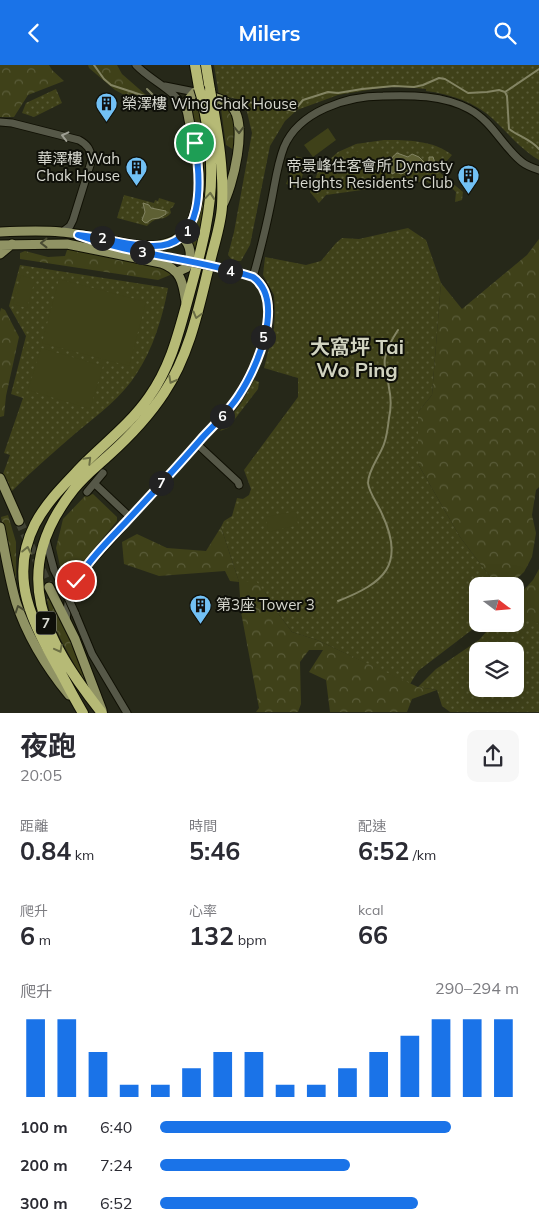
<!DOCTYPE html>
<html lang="zh-TW">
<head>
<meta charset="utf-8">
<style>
  body { margin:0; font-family:Mulish,"Noto Sans TC",sans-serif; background:#f7f7f7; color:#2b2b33; height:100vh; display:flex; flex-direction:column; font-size:19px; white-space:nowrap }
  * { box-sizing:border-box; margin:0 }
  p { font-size:16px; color:#7c7c81 }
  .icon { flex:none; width:28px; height:28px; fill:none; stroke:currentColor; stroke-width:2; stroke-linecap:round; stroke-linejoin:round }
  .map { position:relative; height:648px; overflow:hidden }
  .drawer { display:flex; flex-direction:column; background:#fff; flex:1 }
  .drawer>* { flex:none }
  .needle { width:32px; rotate:106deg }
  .tools { position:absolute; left:469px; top:512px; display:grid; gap:10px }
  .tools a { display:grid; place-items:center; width:55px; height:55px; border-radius:10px; background:#fff; box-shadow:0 5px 20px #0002; font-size:25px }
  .pin { position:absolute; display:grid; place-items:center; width:42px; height:42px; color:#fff; margin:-21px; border:2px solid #fff; border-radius:50%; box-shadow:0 1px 5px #0007 }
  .km { position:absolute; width:25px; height:25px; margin:-12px; border-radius:50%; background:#222; color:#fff; font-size:14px; line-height:25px; text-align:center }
  .round { display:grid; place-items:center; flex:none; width:52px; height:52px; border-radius:10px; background:#f7f7f7 }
  .summary { display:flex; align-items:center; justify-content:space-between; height:85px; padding:0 20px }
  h1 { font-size:28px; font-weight:700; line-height:38px }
  .figures { display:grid; grid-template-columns:repeat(3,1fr); gap:8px; height:85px; padding:5px 20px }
  .figures div { display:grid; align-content:center }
  .figures b { font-size:25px; font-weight:700 }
  .figures small { font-size:14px; font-weight:400 }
  .figures p { font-size:14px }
  .chart { height:140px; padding:10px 20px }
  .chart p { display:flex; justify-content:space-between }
  .chart svg { width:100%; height:90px; margin-top:5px; stroke:#1a73e8; stroke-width:6 }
  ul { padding:0 20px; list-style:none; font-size:16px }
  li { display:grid; grid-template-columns:80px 60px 1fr; align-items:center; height:38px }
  li i { height:12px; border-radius:6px; background:#1a73e8 }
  header { display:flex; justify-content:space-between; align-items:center; height:65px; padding:0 20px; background:#1a73e8; color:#fff; font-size:22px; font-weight:700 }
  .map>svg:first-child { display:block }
  .green { fill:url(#green-dots); fill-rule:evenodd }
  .forest { fill:url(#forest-crowns) }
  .pitch { fill:#3f4119 }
  .water { fill:#5e6034; stroke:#838463 }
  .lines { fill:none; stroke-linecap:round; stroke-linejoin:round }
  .stream { stroke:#838463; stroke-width:2 }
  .major-tunnel { stroke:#414334; stroke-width:9; stroke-dasharray:9 4.5; stroke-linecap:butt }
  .minor-casing { stroke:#101004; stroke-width:9 }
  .major-casing { stroke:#101004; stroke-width:11 }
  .highway-casing { stroke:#101004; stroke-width:12 }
  .minor { stroke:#565848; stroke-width:7 }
  .major { stroke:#909364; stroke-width:9 }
  .highway { stroke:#b6ba76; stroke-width:10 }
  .minor-bridge-casing { stroke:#101004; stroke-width:9; stroke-linecap:butt }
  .highway-bridge-casing { stroke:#101004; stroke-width:12; stroke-linecap:butt }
  .minor-bridge { stroke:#565848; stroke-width:7 }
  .highway-bridge { stroke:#b6ba76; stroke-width:10 }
  .oneway { stroke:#494b32 }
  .oneway2 { stroke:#9e9f93 }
  .oneway3 { stroke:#6b6e45 }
  .route-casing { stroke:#fff; stroke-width:10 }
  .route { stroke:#1a73e8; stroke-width:6 }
  .labels { text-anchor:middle; stroke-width:4; stroke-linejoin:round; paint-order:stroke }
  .shield { fill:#0f1009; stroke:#9c9d94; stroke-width:1 }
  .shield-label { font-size:14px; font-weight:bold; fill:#d8d9d0 }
  .poi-label { font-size:15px; fill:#d8d9d0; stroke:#0f1009; text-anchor:start }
  .district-label { font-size:20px; font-weight:bold; fill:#d1d3c0; stroke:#0f1009 }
</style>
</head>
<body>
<header><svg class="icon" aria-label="back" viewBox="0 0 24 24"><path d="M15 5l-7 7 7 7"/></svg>Milers<svg class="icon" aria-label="search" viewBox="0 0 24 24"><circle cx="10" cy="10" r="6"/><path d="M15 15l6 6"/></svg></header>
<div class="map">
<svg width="539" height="648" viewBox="0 0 539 648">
  <defs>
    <pattern id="green-dots" width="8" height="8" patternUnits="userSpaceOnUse" patternTransform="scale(1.25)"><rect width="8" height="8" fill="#3f4119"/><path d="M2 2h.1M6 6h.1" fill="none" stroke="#5a5c39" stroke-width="1.8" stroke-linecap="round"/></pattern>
    <pattern id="forest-crowns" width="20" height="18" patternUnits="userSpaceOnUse" patternTransform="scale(1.25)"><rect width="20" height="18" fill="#3f4119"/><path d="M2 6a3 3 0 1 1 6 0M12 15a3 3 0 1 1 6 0" fill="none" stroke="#5a5c39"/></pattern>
  </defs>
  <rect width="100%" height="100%" fill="#262819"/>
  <path class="green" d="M214 0H539V95C520 84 508 68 493 54 475 37 450 29 426 26V24L392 21 338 30 297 45 285 56 270 81 250 180 241 196H233L228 190 234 167 252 68 247 47 237 34 219 30Z
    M56 24 62 38 34 52 22 48 26 38Z
    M384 75C407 75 433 75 452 90L441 103 438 104V106L463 127 462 135 455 137 456 127 450 121 442 120 437 123 426 116 326 130 319 138 310 127 319 104 338 87 356 79Z
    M124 130 154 138 155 135 158 136 159 133 175 138 173 142 170 144 171 148C164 156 160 152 153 156 151 157 149 159 147 161L117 153Z
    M408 163 426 175 441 218 432 330 418 347V399L460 472 497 521H478V559L473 564 418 606 410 619 317 575 292 567 271 539 265 527 239 517 221 462 224 456 232 451 237 433 243 434 249 430 251 424 244 405 298 332V313L264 303 274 263 275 247 274 230 263 210 265 192 306 200 321 196 336 178 342 173 359 174Z
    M20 200 168 223C163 251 153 284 137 308 122 332 99 349 77 367 55 386 33 405 12 426L0 421V417L10 390 4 388 23 333 11 329 26 271 9 241Z
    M254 315 259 317 258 324 228 363 220 366 242 337Z
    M515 545 539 559V647H450L442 641 437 625 418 622 436 604 479 575 493 559H515ZM478 586H515V624H478Z"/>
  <path class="forest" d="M0 0H49L52 5 64 16 28 30 14 52H0Z
    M88 0H117L122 9 146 30 139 38 115 25 89 3Z
    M196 30C200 57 206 83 206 110 206 135 201 159 196 183H193L189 176 190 167 197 149 200 91 191 37Z
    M220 37 225 39 235 51 234 85 226 80Z
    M539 174V422L536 425 532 450 536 468 532 492 524 507 509 521H497L460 472 418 399V347L432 330 441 218 462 244 527 190Z
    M77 184 162 201 175 208 158 215 20 194V188L25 186 48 192 65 191 67 185Z
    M1 243 5 245 19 272 6 331 4 351 0 352V247Z
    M93 429 117 452V456L76 505 68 519 60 501 56 483 63 454 85 431Z
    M8 450 16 477V520L7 487 1 452Z
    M221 462 239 517 256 516 265 527 271 539 292 567 317 575 418 622 437 625 412 634 407 647H330L326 615 309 607 323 585H309L300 597 301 639 298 647H256L259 643 241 547 239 517 230 516 225 506 159 511 124 499 122 477 137 469 167 483 206 486Z
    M539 504V559L516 547 515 534 533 515Z
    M51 533 74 582 85 616 84 617 60 573 52 556 47 534Z"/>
  <path class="pitch" d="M328 63 336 75 313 92 304 80Z
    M381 83 383 98 351 102 349 88Z
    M296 91 308 95 298 123 286 119Z
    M21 210 35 215 27 243 13 239Z
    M59 214 146 237 129 301 42 278Z
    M41 283 103 301 90 344 28 325Z
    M296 446 298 460 268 467 266 452Z"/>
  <path class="water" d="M397 88 408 92 412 89 419 92 425 98 429 96V92H433L435 98 432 103 424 106 411 105 401 109 396 107 392 109C390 101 389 93 397 88Z
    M143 138 149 140 151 143 166 146V149L159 153 152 154 146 158 144 157 142 155 145 147Z"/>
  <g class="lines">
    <path class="stream" d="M94 0 104 14 111 20 166 38
      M147 24 157 34
      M505 27 539 4
      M239 37 243 36 295 46
      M294 46 303 35 328 27 338 28 362 24 394 21 414 22 423 20 439 13 445 14 468 28 487 27 499 25 505 27 507 31 509 64C520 72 530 74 539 84
      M338 536C384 518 406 500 382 449 378 439 369 428 368 418 368 405 380 391 384 379 387 371 388 362 389 353 391 344 391 332 389 323 388 313 383 303 385 293 387 282 392 274 398 265"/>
    <path class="major-tunnel" d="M19 456 49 522"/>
    <defs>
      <path id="minor" d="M136 0C152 17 177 25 187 48
        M165 21 195 27
        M0 57 12 58 79 75C88 80 90 84 92 94L73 155 70 161 62 167
        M107 184H125L181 195
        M253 212C260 187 266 163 271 138 275 119 277 100 284 82 299 46 347 31 383 31 411 30 443 30 469 44 493 57 502 81 522 97 527 101 533 103 539 105
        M197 379 238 417 239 420
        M95 419 130 452
        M87 427 103 408
        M46 475 54 505 65 526
        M75 548 92 589 127 648
        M66 556 69 529 80 509 231 341C249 317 292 235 254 212 246 207 233 207 224 204"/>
      <path id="major" d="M0 167C20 166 41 165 61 167 117 171 193 214 199 124 200 109 198 94 195 79 192 67 188 55 187 42L188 35 195 27C206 31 222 32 231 41 249 57 233 122 222 141
        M0 180 67 179 161 198C182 205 183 219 186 238
        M0 189 12 179
        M177 207 186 203C193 192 191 180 182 172
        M0 413 19 456
        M0 462C5 487 9 513 16 537 27 571 47 603 69 630
        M49 522 75 574 102 645"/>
      <path id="highway" d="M195 0 199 23
        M206 0 210 25
        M83 648C75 635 68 621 61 608 34 560 7 514 35 459 47 436 66 418 83 400 105 378 131 358 149 332 169 304 177 274 186 241 198 196 213 149 211 100 211 78 206 55 202 33
        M102 648C44 574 7 508 74 424 84 411 97 401 109 390 129 372 149 351 164 328 190 289 199 242 210 197 214 179 221 160 222 141 224 106 218 70 212 36"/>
    </defs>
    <use href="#minor" class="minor-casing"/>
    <use href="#major" class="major-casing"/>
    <use href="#highway" class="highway-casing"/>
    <use href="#minor" class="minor"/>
    <use href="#major" class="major"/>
    <use href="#highway" class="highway"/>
    <defs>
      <path id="minor-bridge" d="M181 195 224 204
        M65 526 75 548"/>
      <path id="highway-bridge" d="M199 23 202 33
        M210 25 212 36"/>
    </defs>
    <use href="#minor-bridge" class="minor-bridge-casing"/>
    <use href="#highway-bridge" class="highway-bridge-casing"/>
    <use href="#minor-bridge" class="minor-bridge"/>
    <use href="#highway-bridge" class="highway-bridge"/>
  </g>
  <defs><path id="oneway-chevron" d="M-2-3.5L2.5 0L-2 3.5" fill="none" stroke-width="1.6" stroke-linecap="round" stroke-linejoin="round" transform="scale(1.25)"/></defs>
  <g class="oneway">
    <use href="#oneway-chevron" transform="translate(239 65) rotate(89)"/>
    <use href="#oneway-chevron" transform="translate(44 178) rotate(-180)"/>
    <use href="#oneway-chevron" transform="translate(19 544) rotate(-109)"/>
  </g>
  <use class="oneway2" href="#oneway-chevron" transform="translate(65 71) rotate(-166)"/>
  <g class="oneway3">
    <use href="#oneway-chevron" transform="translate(210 131) rotate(-85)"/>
    <use href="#oneway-chevron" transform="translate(197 250) rotate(105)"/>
    <use href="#oneway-chevron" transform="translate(172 315) rotate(118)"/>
    <use href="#oneway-chevron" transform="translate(88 395) rotate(-45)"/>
    <use href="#oneway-chevron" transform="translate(27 485) rotate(-78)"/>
    <use href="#oneway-chevron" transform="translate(59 584) rotate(62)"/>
  </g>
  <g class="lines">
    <defs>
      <path id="route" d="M76 516C90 494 108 476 125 458 151 430 177 402 202 373 215 359 229 346 239 330 257 303 286 236 253 212 196 193 135 191 78 170 102 172 127 181 151 181 206 183 201 116 195 78"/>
    </defs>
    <use href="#route" class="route-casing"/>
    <use href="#route" class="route"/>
  </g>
  <defs>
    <symbol id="building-pin" viewBox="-11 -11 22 30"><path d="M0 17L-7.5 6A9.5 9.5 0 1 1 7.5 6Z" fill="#72c1f5" stroke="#0f1009"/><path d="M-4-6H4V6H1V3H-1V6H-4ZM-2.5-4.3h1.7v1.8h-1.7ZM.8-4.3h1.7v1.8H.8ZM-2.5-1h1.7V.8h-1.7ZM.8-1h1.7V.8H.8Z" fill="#111"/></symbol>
  </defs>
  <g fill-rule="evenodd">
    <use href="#building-pin" x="94" y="26" width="25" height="34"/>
    <use href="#building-pin" x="124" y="90" width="25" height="34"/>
    <use href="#building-pin" x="456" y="98" width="25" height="34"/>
    <use href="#building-pin" x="188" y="528" width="25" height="34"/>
  </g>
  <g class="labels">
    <rect class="shield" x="36" y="546.5" width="20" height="23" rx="4"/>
    <g class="shield-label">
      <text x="46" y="563">7</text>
    </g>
    <g class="poi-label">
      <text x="122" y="44">榮澤樓 Wing Chak House</text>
      <text x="120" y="99" text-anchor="end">華澤樓 Wah<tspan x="120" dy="17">Chak House</tspan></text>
      <text x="453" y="106" text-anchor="end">帝景峰住客會所 Dynasty<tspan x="453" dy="17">Heights Residents' Club</tspan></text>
      <text x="216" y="545">第3座 Tower 3</text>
    </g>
    <g class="district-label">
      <text x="357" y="289">大窩坪 Tai<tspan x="357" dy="23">Wo Ping</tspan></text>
    </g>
  </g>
</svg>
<div class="tools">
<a><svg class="needle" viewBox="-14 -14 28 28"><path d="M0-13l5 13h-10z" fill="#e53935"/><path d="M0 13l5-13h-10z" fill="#7c7c81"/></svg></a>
<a><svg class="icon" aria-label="layers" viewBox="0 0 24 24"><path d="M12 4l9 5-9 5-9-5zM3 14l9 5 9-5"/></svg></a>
</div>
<div class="pin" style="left:195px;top:78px;background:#1e9e55"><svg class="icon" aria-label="arrive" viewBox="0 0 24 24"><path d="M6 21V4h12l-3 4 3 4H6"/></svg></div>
<div class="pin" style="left:76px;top:516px;background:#d93025"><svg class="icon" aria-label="check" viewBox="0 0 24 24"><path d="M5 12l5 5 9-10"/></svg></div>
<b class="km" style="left:187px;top:166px">1</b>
<b class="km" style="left:102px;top:173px">2</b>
<b class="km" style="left:142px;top:187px">3</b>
<b class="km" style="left:230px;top:206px">4</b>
<b class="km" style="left:263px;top:272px">5</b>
<b class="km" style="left:222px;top:351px">6</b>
<b class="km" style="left:161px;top:418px">7</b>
</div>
<section class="drawer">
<div class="summary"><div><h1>夜跑</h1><p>20:05</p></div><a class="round"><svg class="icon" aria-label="share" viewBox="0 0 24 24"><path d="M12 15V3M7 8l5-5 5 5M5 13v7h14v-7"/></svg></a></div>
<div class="figures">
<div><p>距離</p><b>0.84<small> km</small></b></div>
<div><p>時間</p><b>5:46</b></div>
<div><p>配速</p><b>6:52<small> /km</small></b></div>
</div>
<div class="figures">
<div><p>爬升</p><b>6<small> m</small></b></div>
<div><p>心率</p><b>132<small> bpm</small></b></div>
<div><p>kcal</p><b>66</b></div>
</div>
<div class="chart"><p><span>爬升</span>290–294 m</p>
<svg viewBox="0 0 160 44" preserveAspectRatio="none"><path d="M5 44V6M15 44V6M25 44V22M35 44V38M45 44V38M55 44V30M65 44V22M75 44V22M85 44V38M95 44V38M105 44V30M115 44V22M125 44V14M135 44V6M145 44V6M155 44V6"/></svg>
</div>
<ul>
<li><b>100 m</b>6:40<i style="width:81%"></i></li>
<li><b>200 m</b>7:24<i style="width:53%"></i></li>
<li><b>300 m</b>6:52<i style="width:72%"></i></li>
</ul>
</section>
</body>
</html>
